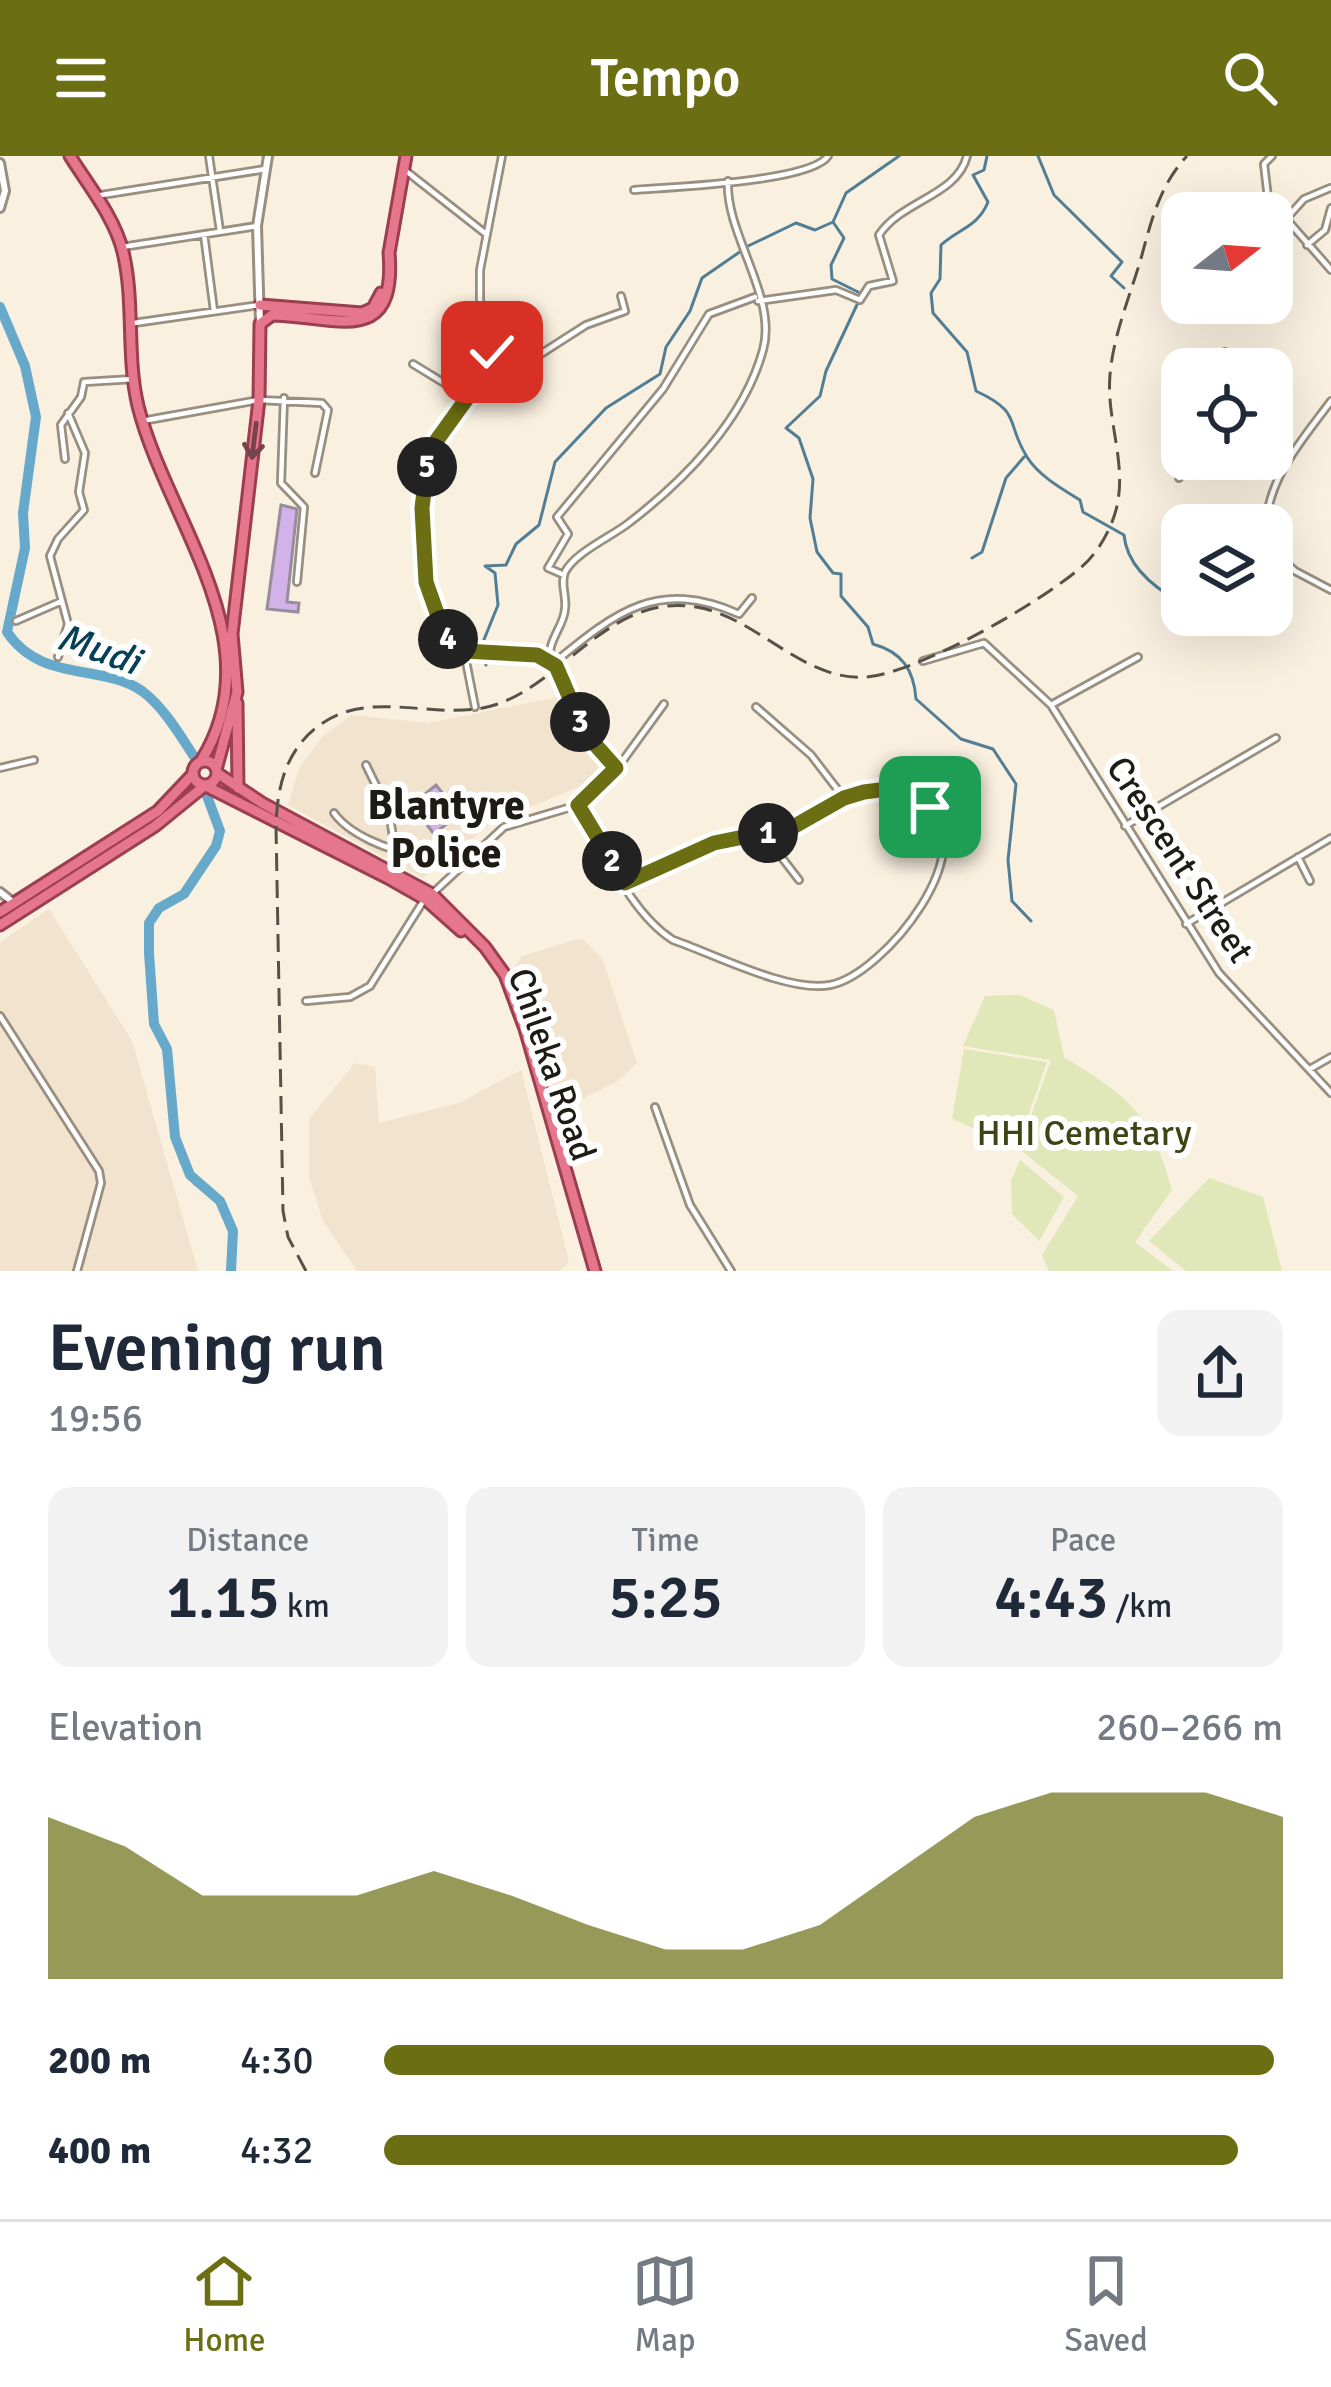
<!DOCTYPE html>
<html lang="en">
<head>
<meta charset="utf-8">
<style>
  body { margin:0; font-family:Signika,sans-serif; background:#f2f2f3; color:#1f2937; height:100vh; display:flex; flex-direction:column; font-size:45px; white-space:nowrap }
  * { box-sizing:border-box; margin:0 }
  p { font-size:39px; color:#747a83 }
  .icon { flex:none; width:66px; height:66px; fill:none; stroke:currentColor; stroke-width:2; stroke-linecap:round; stroke-linejoin:round }
  .map { position:relative; height:1115px; overflow:hidden }
  .panel { display:flex; flex-direction:column; background:#fff; flex:1 }
  .panel>* { flex:none }
  .needle { width:78px; rotate:73deg }
  .fabs { position:absolute; left:1161px; top:36px; display:grid; gap:24px }
  .fabs a { display:grid; place-items:center; width:132px; height:132px; border-radius:24px; background:#fff; box-shadow:0 12px 48px #0002; font-size:60px }
  .pin { position:absolute; display:grid; place-items:center; width:102px; height:102px; color:#fff; margin:-51px; border-radius:24px; box-shadow:0 6px 18px #0006 }
  .km { position:absolute; width:60px; height:60px; margin:-30px; border-radius:50%; background:#222; color:#fff; font-size:33px; line-height:60px; text-align:center }
  .round { display:grid; place-items:center; flex:none; width:126px; height:126px; border-radius:24px; background:#f2f2f3 }
  .summary { display:flex; align-items:center; justify-content:space-between; height:204px; padding:0 48px }
  h1 { font-size:66px; font-weight:600; line-height:90px }
  .stats { display:grid; grid-template-columns:repeat(3,1fr); gap:18px; height:204px; padding:12px 48px }
  .stats div { display:grid; align-content:center; border-radius:24px; background:#f2f2f3; text-align:center }
  .stats b { font-size:60px; font-weight:600 }
  .stats small { font-size:33px; font-weight:400 }
  .stats p { font-size:33px }
  .chart { height:336px; padding:24px 48px }
  .chart p { display:flex; justify-content:space-between }
  .chart svg { width:100%; height:216px; margin-top:12px; fill:#6b6e12; opacity:.7 }
  ul { padding:0 48px; list-style:none; font-size:39px }
  li { display:grid; grid-template-columns:192px 144px 1fr; align-items:center; height:90px }
  li i { height:30px; border-radius:15px; background:#6b6e12 }
  header { display:flex; justify-content:space-between; align-items:center; height:156px; padding:0 48px; background:#6b6e12; color:#fff; font-size:54px; font-weight:600 }
  .menu { display:flex; justify-content:space-around; align-items:center; height:168px; border-top:3px solid #e0e1e3; background:#fff; font-size:33px; color:#747a83 }
  .menu a { display:grid; justify-items:center; gap:6px }
  .menu .on { color:#6b6e12 }
  .map>svg:first-child { display:block }
  .built { fill:#f1e3cd }
  .green { fill:#e0e7b9 }
  .lines { fill:none; stroke-linecap:round; stroke-linejoin:round }
  .stream { stroke:#517e94; stroke-width:3 }
  .river { stroke:#67a9ca; stroke-width:10 }
  .building { fill:#d3b2e9; stroke:#978e9d; stroke-width:3 }
  .minor-casing { stroke:#988f80; stroke-width:10 }
  .tertiary-casing { stroke:#988f80; stroke-width:12 }
  .trunk-casing { stroke:#9b3f50; stroke-width:15 }
  .minor { stroke:#fff; stroke-width:4.5 }
  .tertiary { stroke:#fff; stroke-width:6 }
  .trunk { stroke:#e6768c; stroke-width:9 }
  .rail { stroke:#575249; stroke-width:3; stroke-dasharray:18 9; stroke-linecap:butt }
  .oneway { stroke:#78444b }
  .route-casing { stroke:#fff; stroke-width:24 }
  .route { stroke:#6b6e12; stroke-width:15 }
  .labels { text-anchor:middle; stroke-width:12; stroke-linejoin:round; paint-order:stroke }
  .street-label { font-size:36px; fill:#1e1b15; stroke:#fff }
  .park-label { font-size:36px; fill:#3f4415; stroke:#fff }
  .water-label { font-size:39px; font-style:italic; fill:#054057; stroke:#fff }
  .quarter-label { font-size:42px; font-weight:bold; fill:#1e1b15; stroke:#fff }
</style>
</head>
<body>
<header><svg class="icon" aria-label="menu" viewBox="0 0 24 24"><path d="M4 6h16M4 12h16M4 18h16"/></svg>Tempo<svg class="icon" aria-label="search" viewBox="0 0 24 24"><circle cx="10" cy="10" r="6"/><path d="M15 15l6 6"/></svg></header>
<div class="map">
<svg width="1331" height="1115" viewBox="0 0 1331 1115">
  <rect width="100%" height="100%" fill="#faf0e0"/>
  <path class="built" d="M558 541 588 595 602 609 581 630 494 666 423 722 288 649 300 610 323 580 351 559 428 567Z
    M49 753 132 885 198 1115H0V786Z
    M582 782 603 804 637 907 618 925 560 954 537 872 513 813 522 800Z
    M355 907 375 911 379 967 459 947 521 914 569 1106 559 1115H357L323 1065 309 1021V963Z"/>
  <path class="green" d="M1020 839 1054 854 1064 901C1129 941 1151 957 1172 1034L1135 1086 1173 1115H1049L1042 1099 1078 1040 1019 993 1051 904 963 890 985 840Z
    M964 893 1047 906 1017 991 952 963Z
    M1020 1004 1064 1041 1039 1085 1012 1058 1011 1025Z
    M1209 1022 1263 1041 1282 1115H1186L1149 1085Z"/>
  <g class="lines">
    <path class="stream" d="M987 0 984 14 973 19 988 46C978 71 958 73 941 89L940 123 931 137 933 157 967 196 976 235C1023 257 1005 266 1027 301 1039 320 1062 333 1080 344L1083 356 1124 379C1127 411 1154 432 1182 447
      M1038 0 1054 39 1122 106 1111 120 1124 132
      M833 66 844 82 831 109 832 123 862 138 826 215 820 240 786 272 799 282 813 323 810 362 817 396 833 417 841 418V440L868 471 873 488C902 496 914 514 916 543L961 583 993 593 1016 628 1008 704 1012 745 1031 765
      M746 91 796 67 815 74 833 66 846 37 899 0
      M972 402 982 396 1006 322 1024 301
      M486 509 481 491 498 449 495 417 485 410 506 409 516 388 539 369 555 306 606 252 660 218 666 191 690 155 702 122 744 93
      M168 937 181 1006 195 1028 225 1048 232 1070V1115"/>
    <path class="river" d="M0 151 25 210 36 261 23 357 25 392 7 476C41 527 101 507 142 535 164 551 181 581 195 602
      M207 640 220 675 216 690 184 738 159 752 149 767V797L154 868 167 893 175 981 190 1019 220 1045 233 1075 231 1115"/>
  </g>
  <path class="building" d="M281 349 297 353 287 446 299 447 298 456 267 453Z
    M436 629 459 658 434 678 421 661 414 667 404 655Z"/>
  <g class="lines">
    <defs>
      <path id="minor" d="M209 0 220 75
        M1272 0 1264 8 1268 42 1331 114
        M406 15 486 78
        M634 34C670 31 811 26 828 0
        M95 40 266 13
        M1286 63 1304 43 1330 32
        M204 78 214 155
        M1307 89 1325 74 1331 52
        M122 91 257 70
        M758 145 836 134 860 144 869 130 893 125 879 79C902 44 957 40 967 0
        M134 167 260 149
        M492 196 522 210 586 169 625 155 621 140
        M413 208 467 241C455 257 437 276 429 295 412 338 418 474 466 496 493 508 520 489 556 510
        M1222 213 1225 196
        M467 240 491 209 490 183 480 144V114L502 0
        M284 242 281 327 304 351 297 426
        M142 265 259 244 322 247 328 254 315 317
        M65 303 61 269 81 241 84 226 134 223
        M1257 303 1279 319
        M1179 322 1189 303
        M1266 369C1269 320 1303 283 1331 245
        M1272 394 1295 415 1331 434
        M564 419 548 412 568 378 557 361 663 233 709 158 755 141
        M16 465 62 445
        M464 495 475 551
        M58 501 68 468 50 400 58 383 84 354 79 336 85 297 68 257
        M923 505 984 487 1051 549 1219 817 1331 937
        M555 506C616 456 658 422 739 458L752 442
        M1051 549 1138 501
        M756 551 811 599 844 642
        M366 609 389 656 395 693
        M0 612 34 604
        M616 612 585 577 550 495C552 480 564 468 565 453 567 440 560 428 565 416 575 396 613 380 630 366 686 323 744 263 763 194 778 141 725 78 728 25
        M578 649C605 693 629 756 673 784 714 798 789 837 830 829 884 819 988 689 923 646 912 640 902 633 889 632 851 630 823 659 789 672 766 681 740 679 717 686 685 696 655 713 625 727
        M334 657C348 677 390 697 415 696 429 696 440 687 453 684L467 703
        M1125 670 1276 582
        M770 677 773 690 799 724
        M1298 701 1310 725
        M433 737 504 671 578 649 608 625 664 548
        M1186 768 1331 682
        M306 845 350 841 370 830 424 744
        M0 860 99 1015 101 1027 77 1115
        M1310 913 1331 901
        M655 951 690 1049 731 1115"/>
      <path id="tertiary" d="M0 7 5 35 0 52
        M260 168 257 70 268 0
        M0 736 14 747"/>
      <path id="trunk" d="M70 0C88 29 115 62 123 96 135 146 126 200 138 250 166 363 276 486 201 605
        M389 97 406 0
        M260 149 362 157 373 152 381 137
        M237 547 238 632
        M193 617a12 12 0 1 1 24 0a12 12 0 1 1-24 0Z
        M217 610 237 536 232 478 259 244 260 168 272 159C336 160 397 193 389 96
        M217 617 262 647 432 738 485 791 505 819 525 873 595 1115
        M206 630 388 722 425 743 461 775
        M0 756 158 655 193 618
        M0 769 155 670 203 631"/>
    </defs>
    <use href="#minor" class="minor-casing"/>
    <use href="#tertiary" class="tertiary-casing"/>
    <use href="#trunk" class="trunk-casing"/>
    <use href="#minor" class="minor"/>
    <use href="#tertiary" class="tertiary"/>
    <use href="#trunk" class="trunk"/>
    <path class="rail" d="M306 1115 288 1081 283 1055 276 671C277 630 286 593 321 568 374 531 440 568 498 548 567 523 612 437 696 451 764 462 812 540 887 517 941 502 1034 450 1078 414 1096 400 1110 376 1116 354 1128 308 1106 265 1110 219 1113 181 1129 142 1140 106 1151 66 1159 30 1187 0"/>
  </g>
  <defs><path id="oneway-shaft" d="M-6 0H5M1.5-3L5.5 0L1.5 3" fill="none" stroke-width="1.6" stroke-linecap="round" stroke-linejoin="round" transform="scale(3)"/></defs>
  <use class="oneway" href="#oneway-shaft" transform="translate(254 285) rotate(97)"/>
  <g class="lines">
    <defs>
      <path id="route" d="M492 196 491 209 429 295 422 352 426 426 445 480 464 495 537 499 556 510 585 577 616 612 578 649 625 727 714 687 793 671 844 642 864 636 895 632 930 651"/>
    </defs>
    <use href="#route" class="route-casing"/>
    <use href="#route" class="route"/>
  </g>
  <g class="labels">
    <g class="street-label">
      <text transform="translate(1181 703) rotate(57)" y="13">Crescent Street</text>
      <text transform="translate(553 908) rotate(71)" y="13">Chileka Road</text>
    </g>
    <g class="park-label">
      <text x="1084" y="989">HHI Cemetary</text>
    </g>
    <g class="water-label">
      <text transform="translate(99 492) rotate(19)" y="14">Mudi</text>
    </g>
    <g class="quarter-label">
      <text x="446" y="663">Blantyre<tspan x="446" dy="48">Police</tspan></text>
    </g>
  </g>
</svg>
<div class="fabs">
<a><svg class="needle" viewBox="-14 -14 28 28"><path d="M0-13l5 13h-10z" fill="#e53935"/><path d="M0 13l5-13h-10z" fill="#747a83"/></svg></a>
<a><svg class="icon" aria-label="locate" viewBox="0 0 24 24"><circle cx="12" cy="12" r="6"/><path d="M12 2v4M12 18v4M2 12h4M18 12h4"/></svg></a>
<a><svg class="icon" aria-label="layers" viewBox="0 0 24 24"><path d="M12 4l9 5-9 5-9-5zM3 14l9 5 9-5"/></svg></a>
</div>
<div class="pin" style="left:930px;top:651px;background:#1e9e55"><svg class="icon" aria-label="arrive" viewBox="0 0 24 24"><path d="M6 21V4h12l-3 4 3 4H6"/></svg></div>
<div class="pin" style="left:492px;top:196px;background:#d93025"><svg class="icon" aria-label="check" viewBox="0 0 24 24"><path d="M5 12l5 5 9-10"/></svg></div>
<b class="km" style="left:768px;top:677px">1</b>
<b class="km" style="left:612px;top:705px">2</b>
<b class="km" style="left:580px;top:566px">3</b>
<b class="km" style="left:448px;top:483px">4</b>
<b class="km" style="left:427px;top:311px">5</b>
</div>
<section class="panel">
<div class="summary"><div><h1>Evening run</h1><p>19:56</p></div><a class="round"><svg class="icon" aria-label="share" viewBox="0 0 24 24"><path d="M12 15V3M7 8l5-5 5 5M5 13v7h14v-7"/></svg></a></div>
<div class="stats">
<div><p>Distance</p><b>1.15<small> km</small></b></div>
<div><p>Time</p><b>5:25</b></div>
<div><p>Pace</p><b>4:43<small> /km</small></b></div>
</div>
<div class="chart"><p><span>Elevation</span>260–266 m</p>
<svg viewBox="0 0 160 44" preserveAspectRatio="none"><path d="M0 44V11L10 17L20 27L30 27L40 27L50 22L60 27L70 33L80 38L90 38L100 33L110 22L120 11L130 6L140 6L150 6L160 11V44z"/></svg>
</div>
<ul>
<li><b>200 m</b>4:30<i style="width:99%"></i></li>
<li><b>400 m</b>4:32<i style="width:95%"></i></li>
</ul>
</section>
<nav class="menu">
<a class="on"><svg class="icon" aria-label="home" viewBox="0 0 24 24"><path d="M3 11l9-7 9 7M6 9v11h12V9"/></svg>Home</a>
<a><svg class="icon" aria-label="map" viewBox="0 0 24 24"><path d="M3 6l6-2 6 2 6-2v14l-6 2-6-2-6 2zM9 4v14M15 6v14"/></svg>Map</a>
<a><svg class="icon" aria-label="saved" viewBox="0 0 24 24"><path d="M7 4h10v16l-5-4-5 4z"/></svg>Saved</a>
</nav>
</body>
</html>
